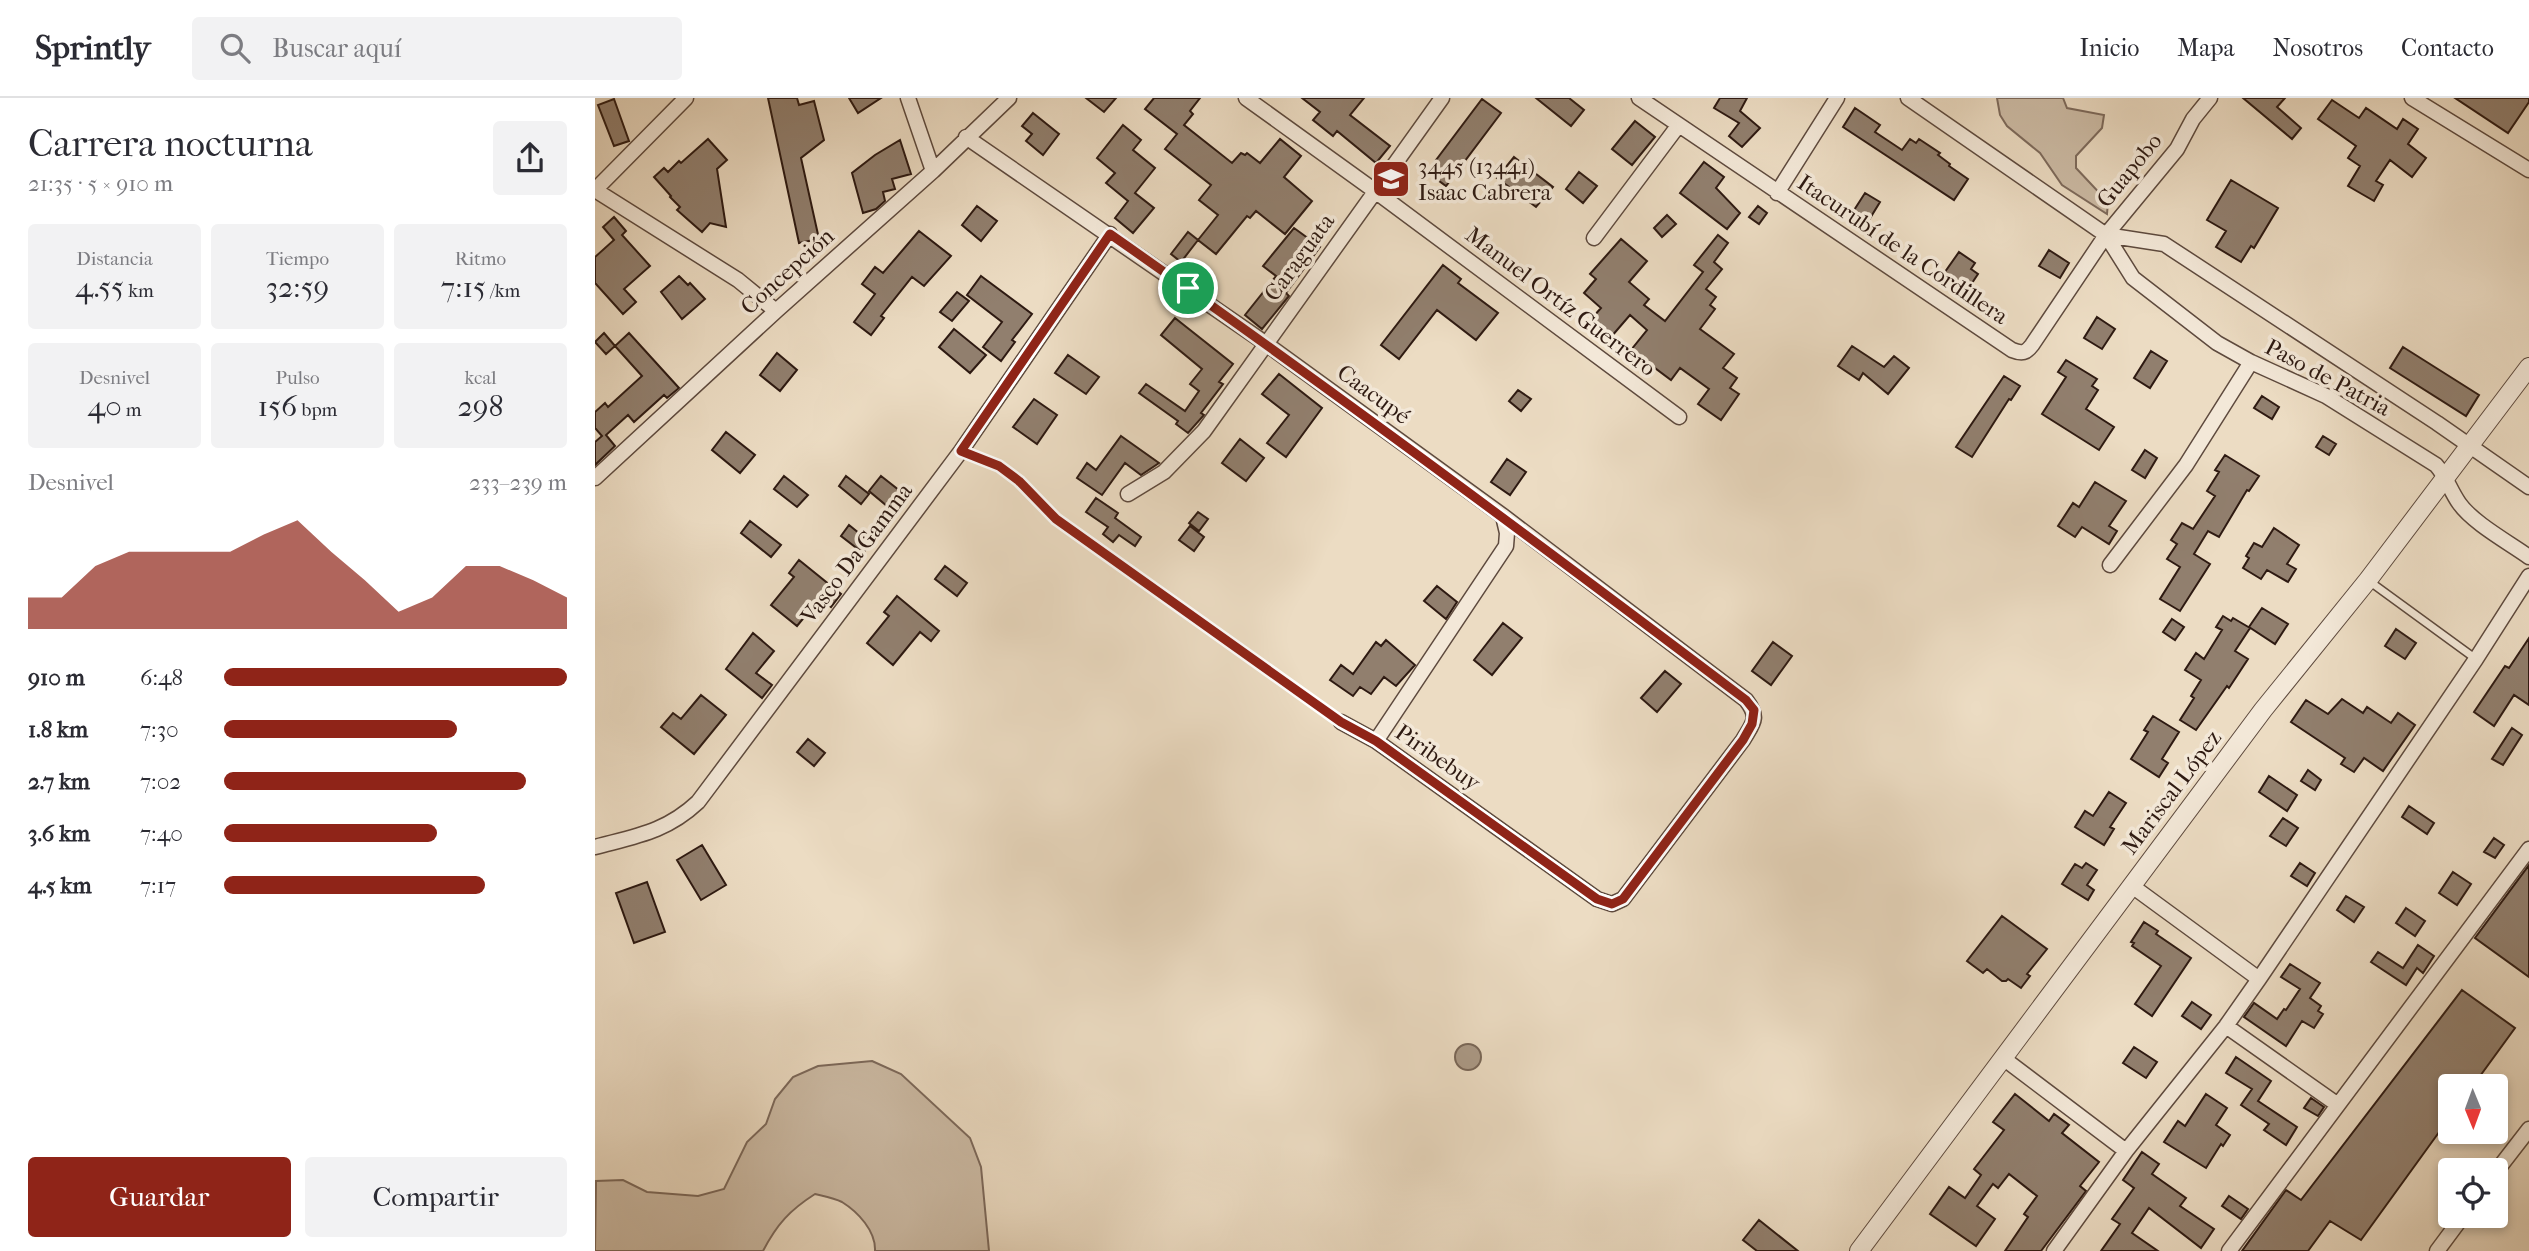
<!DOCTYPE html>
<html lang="es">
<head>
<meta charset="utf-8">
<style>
  body { margin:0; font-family:"IM FELL French Canon",serif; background:#f2f2f3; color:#2b2b33; height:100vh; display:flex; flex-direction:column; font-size:26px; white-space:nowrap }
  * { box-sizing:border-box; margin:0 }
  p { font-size:23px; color:#7c7c81 }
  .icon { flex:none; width:38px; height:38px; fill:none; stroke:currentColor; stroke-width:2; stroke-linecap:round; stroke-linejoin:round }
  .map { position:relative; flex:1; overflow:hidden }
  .sheet { display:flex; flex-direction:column; background:#fff; width:595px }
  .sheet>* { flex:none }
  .needle { width:46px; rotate:179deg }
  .tools { position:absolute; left:1843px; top:976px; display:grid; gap:14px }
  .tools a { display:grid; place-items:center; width:70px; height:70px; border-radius:7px; background:#fff; box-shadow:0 4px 10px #0003; font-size:35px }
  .pin { position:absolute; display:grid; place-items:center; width:60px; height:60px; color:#fff; margin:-30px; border:4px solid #fff; border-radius:50%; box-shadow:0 2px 7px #0007 }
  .round { display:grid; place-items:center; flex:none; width:74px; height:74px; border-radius:7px; background:#f2f2f3 }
  .headline { display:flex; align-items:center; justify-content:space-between; height:119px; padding:0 28px }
  h1 { font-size:38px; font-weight:600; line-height:52px }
  .metrics { display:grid; grid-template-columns:repeat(3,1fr); gap:10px; height:119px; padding:7px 28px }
  .metrics div { display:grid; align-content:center; border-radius:7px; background:#f2f2f3; text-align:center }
  .metrics b { font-size:30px; font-weight:600 }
  .metrics small { font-size:19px; font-weight:400 }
  .metrics p { font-size:19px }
  .chart { height:196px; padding:14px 28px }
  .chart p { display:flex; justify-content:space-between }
  .chart svg { width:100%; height:126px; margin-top:7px; fill:#8f2418; opacity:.7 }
  .button { display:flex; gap:14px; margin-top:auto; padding:14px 28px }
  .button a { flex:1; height:80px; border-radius:7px; background:#8f2418; color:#fff; font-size:28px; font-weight:600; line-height:80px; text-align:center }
  .button a+a { background:#f2f2f3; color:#2b2b33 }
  ul { padding:0 28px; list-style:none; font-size:23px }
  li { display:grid; grid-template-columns:112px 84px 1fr; align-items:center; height:52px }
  li i { height:18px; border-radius:9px; background:#8f2418 }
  header { display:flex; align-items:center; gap:42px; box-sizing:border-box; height:98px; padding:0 35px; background:#fff; border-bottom:2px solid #e1e1e2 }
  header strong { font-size:33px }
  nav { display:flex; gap:38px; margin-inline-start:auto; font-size:24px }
  .search { width:490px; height:63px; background:#f2f2f3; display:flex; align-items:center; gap:18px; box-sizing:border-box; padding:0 24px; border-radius:7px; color:#7c7c81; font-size:26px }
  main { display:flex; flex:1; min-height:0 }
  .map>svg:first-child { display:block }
  .green { fill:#ccbba5; stroke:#7d6a5c; stroke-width:2 }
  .water { fill:#ab9a87; stroke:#796758; stroke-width:2 }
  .building { fill:#917f6e; stroke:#2e1a12; stroke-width:2 }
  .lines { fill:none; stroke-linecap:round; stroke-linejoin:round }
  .service-casing { stroke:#5e4a3e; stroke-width:10 }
  .minor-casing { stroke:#5e4a3e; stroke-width:17 }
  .tertiary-casing { stroke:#5e4a3e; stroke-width:20 }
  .service { stroke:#f3e8d8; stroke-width:7 }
  .minor { stroke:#f3e8d8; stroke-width:14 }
  .tertiary { stroke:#f3e8d8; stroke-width:18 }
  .route-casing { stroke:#fff; stroke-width:14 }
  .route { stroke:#8f2418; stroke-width:9 }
  .labels { text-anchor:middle; stroke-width:7; stroke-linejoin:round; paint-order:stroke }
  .poi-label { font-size:23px; fill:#2e1a12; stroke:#f3e8d8; text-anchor:start }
  .street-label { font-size:23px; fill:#2e1a12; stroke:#f3e8d8 }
</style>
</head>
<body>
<header>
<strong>Sprintly</strong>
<div class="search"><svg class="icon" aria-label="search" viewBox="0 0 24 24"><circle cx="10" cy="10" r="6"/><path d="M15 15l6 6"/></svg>Buscar aquí</div>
<nav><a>Inicio</a><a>Mapa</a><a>Nosotros</a><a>Contacto</a></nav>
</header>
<main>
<section class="sheet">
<div class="headline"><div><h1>Carrera nocturna</h1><p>21:35 · 5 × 910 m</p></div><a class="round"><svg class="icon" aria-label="share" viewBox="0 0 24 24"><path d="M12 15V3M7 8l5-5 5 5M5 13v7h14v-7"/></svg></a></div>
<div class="metrics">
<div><p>Distancia</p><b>4.55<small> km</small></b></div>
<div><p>Tiempo</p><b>32:59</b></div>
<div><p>Ritmo</p><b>7:15<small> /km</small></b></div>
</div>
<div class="metrics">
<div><p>Desnivel</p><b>40<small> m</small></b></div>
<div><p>Pulso</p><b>156<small> bpm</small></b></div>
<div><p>kcal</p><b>298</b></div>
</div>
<div class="chart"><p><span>Desnivel</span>233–239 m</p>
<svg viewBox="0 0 160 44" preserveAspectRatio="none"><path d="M0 44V33L10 33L20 22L30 17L40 17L50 17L60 17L70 11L80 6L90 17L100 27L110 38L120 33L130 22L140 22L150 27L160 33V44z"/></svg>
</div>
<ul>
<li><b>910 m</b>6:48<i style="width:100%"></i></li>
<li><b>1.8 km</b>7:30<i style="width:68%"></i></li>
<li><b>2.7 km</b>7:02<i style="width:88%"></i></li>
<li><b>3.6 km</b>7:40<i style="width:62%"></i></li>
<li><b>4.5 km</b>7:17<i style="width:76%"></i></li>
</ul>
<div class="button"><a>Guardar</a><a>Compartir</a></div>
</section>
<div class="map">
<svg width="1934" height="1153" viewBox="0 0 1934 1153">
  <rect width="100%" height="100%" fill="#ecdcc3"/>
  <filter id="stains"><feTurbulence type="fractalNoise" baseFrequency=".00286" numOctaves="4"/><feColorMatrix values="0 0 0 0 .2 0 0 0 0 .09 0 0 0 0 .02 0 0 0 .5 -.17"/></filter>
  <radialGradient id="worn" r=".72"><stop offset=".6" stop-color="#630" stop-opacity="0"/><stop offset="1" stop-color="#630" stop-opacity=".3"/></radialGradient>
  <path class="green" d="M1402 0H1468L1472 10 1509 17 1507 30 1481 58V70L1513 104 1512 116 1467 87 1445 55 1412 28 1405 17Z
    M277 963 306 976 375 1040 386 1069 394 1153H280C281 1133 263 1114 247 1104 239 1100 228 1098 220 1096 195 1112 182 1126 168 1153H0L1 1083 28 1082 52 1094 103 1098 129 1091 152 1044 171 1026 180 1001 198 979 223 968Z"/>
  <path class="water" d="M860 959a13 13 0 1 1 26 0a13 13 0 1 1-26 0Z"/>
  <path class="building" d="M173 0H202L204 7 219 3 229 42 206 60 224 141 204 145Z
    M254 0H286L263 15Z
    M491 0H521L509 14Z
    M559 0H605L595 13 598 16 589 27 637 65 646 55 650 57 652 55 665 65 685 41 706 58 689 79 717 103 690 136 661 113 655 120 652 118 621 156 603 142 623 117 604 102 616 87 570 51 582 36 550 11Z
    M707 0H769L755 17 795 48 781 65 742 33 738 38 718 22 725 14Z
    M941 0H974L989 12 976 28Z
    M1125 0H1152L1145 13 1165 30 1147 49 1134 38 1144 25 1119 10Z
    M1648 0H1690L1682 9 1706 30 1697 41Z
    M1860 0H1934V4L1913 35Z
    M19 1 34 43 19 48 3 7Z
    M887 1 906 15 851 88 832 74Z
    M1737 2 1764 20 1771 10 1802 31 1808 21 1823 31 1813 46 1831 60 1817 79 1795 62 1781 83 1788 87 1779 103 1753 88 1765 68 1753 60 1761 48 1723 21Z
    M1260 10 1285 27 1280 34 1307 52 1315 41 1321 45 1324 41 1345 55 1343 57 1355 66 1354 68 1373 81 1359 102 1248 29Z
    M438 15 464 36 448 57 431 43 437 36 427 28Z
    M1040 23 1060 39 1037 67 1017 51Z
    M528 27 546 42 538 52 560 70 540 95 559 110 538 135 520 120 533 103 511 85 520 75 502 60Z
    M113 41 132 62 122 71 131 129 115 125 107 134 82 112 85 109 75 99 76 98 59 79 69 70 73 74 84 63 86 65Z
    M305 42 316 76 297 81 300 91 288 94 290 103 281 111 268 115 257 75 280 57Z
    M919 59 958 89 941 109 902 80Z
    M1109 64 1129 79 1121 90 1145 115 1132 131 1085 95Z
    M984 74 1002 88 988 105 971 91Z
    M1636 82 1683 110 1659 150 1656 148 1646 164 1621 149 1631 133 1612 122Z
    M1270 95 1285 104 1269 130 1254 120Z
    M382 108 402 123 386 143 367 127Z
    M1163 108 1172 115 1164 126 1154 119Z
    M1072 117 1081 126 1067 139 1059 130Z
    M19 119 31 133 27 137 55 168 29 191 41 204 28 216 0 185V159L19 142 8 129Z
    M699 130 725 149 691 195 694 198 667 231 650 217 681 178 668 168Z
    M324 133 356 158 329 188 317 179 286 218 289 220 276 237 259 224 280 196 267 186 280 169 288 175Z
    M593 134 603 142 586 164 576 156Z
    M1123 137 1133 145 1119 164 1127 171 1111 191 1121 199 1115 207 1120 211 1105 231 1139 256 1128 270 1142 280 1135 290 1144 296 1126 322 1103 306 1114 291 1085 270 1076 282 1036 252 1052 232 1035 217 1010 246 990 228 1006 210 989 195 1001 181 995 176 1026 141 1052 163 1034 184 1054 201 1049 207 1070 223 1108 174 1099 167Z
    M1454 152 1474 165 1465 180 1444 168Z
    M1364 154 1380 165 1376 171 1383 176 1371 194 1364 189 1361 192 1345 181Z
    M848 167 866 181 863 185 903 215 881 242 842 212 804 261 786 247Z
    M84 178 93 187 95 185 110 201 87 221 66 194Z
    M386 178 437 216 417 242 420 244 406 263 388 249 407 224 372 197Z
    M362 194 374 203 357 223 345 214Z
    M1502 219 1520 231 1507 251 1489 240Z
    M580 220 638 266 624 284 628 286 606 315 609 317 593 335 581 326 583 323 544 295 551 286 590 313 604 293 595 286 607 271 566 237Z
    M359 231 391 257 375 275 344 249Z
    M9 235 20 248 11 256 0 244Z
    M34 235 84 290 72 300 69 297 39 324 33 317 11 337 20 348 0 367V344L7 338 0 330V314L10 305 13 309 47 278 20 248Z
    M1257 248 1289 269 1299 258 1314 270 1293 296 1268 275 1264 282 1243 268Z
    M1808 249 1884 297 1871 318 1795 270Z
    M1556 253 1572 263 1555 290 1539 280Z
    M182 255 202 272 185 293 165 277Z
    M473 257 504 279 491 296 460 275Z
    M1471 262 1502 281 1497 288 1503 292 1491 311 1519 329 1504 352 1447 316 1471 279 1463 274Z
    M684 276 727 310 691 359 672 345 694 317 667 296Z
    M1409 278 1425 288 1416 302 1414 301 1377 359 1361 349Z
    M923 292 936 301 926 313 914 303Z
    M1667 298 1684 309 1677 321 1659 310Z
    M439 301 462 317 442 346 418 329Z
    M131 334 160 357 145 375 117 352Z
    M526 338 564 365 546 377 530 365 507 397 482 380 492 365 501 372Z
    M1728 338 1741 346 1734 357 1721 349Z
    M645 341 669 360 651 383 627 365Z
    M1550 352 1562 360 1550 380 1537 372Z
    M1630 357 1664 378 1654 393 1652 392 1624 439 1613 433 1599 456 1615 466 1585 513 1565 501 1585 469 1572 461 1582 446 1576 442 1587 425 1598 431 1620 398 1612 393 1624 374 1620 372Z
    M912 361 931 374 915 397 896 384Z
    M189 378 213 397 202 409 179 391Z
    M251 378 274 396 266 406 244 388Z
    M286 378 305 393 292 408 274 393Z
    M1500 384 1531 403 1514 428 1522 433 1514 446 1487 429 1480 439 1463 428 1478 405 1484 409Z
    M501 400 523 415 520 420 546 439 540 448 524 437 518 444 508 436 513 429 491 414Z
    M603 414 613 421 604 433 594 425Z
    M155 423 186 447 176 459 146 435Z
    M254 427 276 445 268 455 246 438Z
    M595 428 609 439 599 453 584 442Z
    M1679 430 1704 447 1692 466 1701 471 1693 484 1672 472 1666 481 1648 470 1654 460 1651 458 1659 445 1667 449Z
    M204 462 246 496 236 509 225 500 202 528 176 507 199 479 194 475Z
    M350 468 372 485 362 498 340 481Z
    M842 488 862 504 851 521 829 503Z
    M302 498 344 533 336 543 325 534 298 567 272 545 294 518 289 514Z
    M1667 510 1693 526 1680 546 1654 529Z
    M1628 518 1636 523 1638 520 1655 530 1640 553 1653 561 1634 590 1632 588 1601 632 1585 622 1599 600 1596 598 1606 582 1590 572 1601 555 1609 561 1627 532 1621 529Z
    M1577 521 1589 529 1580 542 1568 534Z
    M908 525 927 540 897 577 879 562Z
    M1801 531 1821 545 1810 561 1790 548Z
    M158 535 179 553 161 575 177 587 167 600 131 571Z
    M1934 540V607L1919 597 1899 628 1879 614 1910 568 1914 570Z
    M791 542 820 567 801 588 789 579 776 596 765 589 758 598 735 582 746 567 758 576 781 544 786 548Z
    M1178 544 1197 558 1176 587 1157 573Z
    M1070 573 1086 586 1062 614 1046 600Z
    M106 597 131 617 99 656 66 629 78 615 86 621Z
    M1747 601 1768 615 1772 609 1796 625 1803 615 1820 627 1788 673 1769 660 1759 674 1746 666 1750 660 1696 624 1711 602 1733 616Z
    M1558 618 1584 634 1567 661 1573 665 1564 679 1536 661 1553 634 1549 632Z
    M1917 630 1927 637 1908 667 1897 661Z
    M213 641 230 655 219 668 202 654Z
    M1713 672 1726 682 1720 692 1706 683Z
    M1674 678 1702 697 1692 713 1664 694Z
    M1514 694 1531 705 1515 729 1519 731 1509 747 1480 729 1490 713 1498 718Z
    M1814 708 1839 725 1832 736 1807 719Z
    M1688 720 1703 730 1691 748 1675 738Z
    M1899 740 1909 747 1900 760 1889 754Z
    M107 747 131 787 106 802 82 762Z
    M1491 765 1502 772 1492 787 1499 792 1493 802 1467 786 1480 766 1487 770Z
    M1705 765 1720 775 1712 788 1696 778Z
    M1934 767V879L1880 840Z
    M1858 774 1876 786 1862 807 1844 795Z
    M52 784 70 834 39 845 21 795Z
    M1751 798 1769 809 1759 824 1742 812Z
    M1811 810 1830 823 1820 838 1801 825Z
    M1407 818 1452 851 1432 876 1435 878 1426 890 1413 881 1411 883H1407L1392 871 1388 875 1372 863Z
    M1549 824 1563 833 1561 836 1596 860 1557 918 1540 906 1566 868 1537 848 1539 845 1536 844Z
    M1823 847 1839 858 1828 875 1822 870 1811 887 1776 864 1783 854 1808 870Z
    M1695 866 1725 885 1715 900 1726 908 1723 913 1728 916 1719 930 1707 923 1691 948 1649 919 1659 905 1682 921 1689 911 1691 912 1705 891 1686 879Z
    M1867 892 1920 930 1877 989H1855V1019L1766 1142 1735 1123 1713 1153H1647L1691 1092 1706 1102Z
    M1597 904 1616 917 1606 931 1587 918Z
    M1539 949 1562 964 1551 980 1528 965Z
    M1641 959 1676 983 1663 1003 1702 1029 1691 1047 1669 1032 1674 1026 1646 1007 1657 991 1631 975Z
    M1420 996 1454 1023 1459 1016 1474 1027 1467 1035 1504 1064 1485 1088 1491 1093 1446 1153H1410L1433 1119 1429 1116 1442 1098 1414 1076 1403 1090 1398 1086 1382 1108 1400 1121 1381 1148 1335 1116 1354 1089 1370 1100 1386 1077 1379 1071 1409 1032 1398 1024Z
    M1611 996 1632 1010 1621 1027 1635 1037 1628 1048 1626 1046 1611 1070 1569 1044 1583 1023 1590 1028Z
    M1716 1000 1729 1009 1723 1018 1709 1010Z
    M1547 1054 1564 1066 1557 1076 1591 1100 1585 1108 1619 1131 1606 1150 1554 1110 1537 1135 1563 1153H1506L1525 1126 1517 1121 1539 1090 1528 1082Z
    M1634 1098 1653 1111 1646 1121 1627 1108Z
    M1164 1122 1203 1153H1162L1148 1142Z"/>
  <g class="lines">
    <defs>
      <path id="service" d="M366 353 404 368 424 383 461 421 746 624
        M1774 483 1881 561"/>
      <path id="minor" d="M313 0 338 73
        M651 0 780 93 1084 319
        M1044 0 1417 252C1427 256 1431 255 1437 247L1511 137 1582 51 1598 21 1615 0
        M1313 0 1511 137 1538 180 1622 245 1656 264 1731 298 1841 367C1851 378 1855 392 1864 405 1878 425 1913 444 1934 459
        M1817 0 1934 72
        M371 39 670 245 908 418 1151 602C1165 620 1158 625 1148 642L1028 801 1017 806 1002 801 781 643 746 624
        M0 92 143 182 181 213
        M0 92 91 0
        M1182 95 1242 0
        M1511 137 1569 146 1842 325 1934 389
        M999 140 1083 28
        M0 380 181 213 338 73 414 0
        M533 396 569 374 609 333 847 0
        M1515 467 1591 367 1656 264
        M781 643 911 448 912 435 908 418
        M0 749C41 738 71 734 103 704L366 353 515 136
        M1537 788 1664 881
        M1631 928 1743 1007
        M1408 960 1531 1053
        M1900 1075 1934 1031
        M1459 1153 1531 1053 1631 928 1664 881 1881 561 1934 478
        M1634 1153 1934 751
        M1842 1153 1868 1118"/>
      <path id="tertiary" d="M1264 1153 1668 612 1773 482 1934 269"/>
    </defs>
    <use href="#service" class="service-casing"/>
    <use href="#minor" class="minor-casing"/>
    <use href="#tertiary" class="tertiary-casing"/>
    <use href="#service" class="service"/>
    <use href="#minor" class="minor"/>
    <use href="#tertiary" class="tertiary"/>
  </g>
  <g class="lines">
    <defs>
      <path id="route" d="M515 136C731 287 942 444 1151 602L1159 612 1157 626 1148 642 1028 801 1017 806 1002 801 781 643 746 624 461 421 424 383 404 368 366 353Z"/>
    </defs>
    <use href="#route" class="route-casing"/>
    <use href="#route" class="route"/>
  </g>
  <defs>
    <symbol id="school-square" viewBox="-11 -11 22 22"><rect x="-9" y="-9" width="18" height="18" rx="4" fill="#8f2418" stroke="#f3e8d8"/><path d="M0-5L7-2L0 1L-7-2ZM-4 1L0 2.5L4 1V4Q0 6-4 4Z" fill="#fff"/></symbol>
  </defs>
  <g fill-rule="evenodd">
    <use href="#school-square" x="774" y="59" width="44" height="44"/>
  </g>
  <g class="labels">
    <g class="poi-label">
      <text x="823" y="76">3445 (13441)<tspan x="823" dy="26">Isaac Cabrera</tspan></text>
    </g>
    <g class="street-label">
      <text transform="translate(1534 72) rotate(-51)" y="8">Guapobo</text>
      <text transform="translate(1308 151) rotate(34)" y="8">Itacurubí de la Cordillera</text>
      <text transform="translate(704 159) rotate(-54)" y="8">Caraguata</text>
      <text transform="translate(192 173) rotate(-42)" y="8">Concepción</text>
      <text transform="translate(966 203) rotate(37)" y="8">Manuel Ortíz Guerrero</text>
      <text transform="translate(1733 279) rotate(28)" y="8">Paso de Patria</text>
      <text transform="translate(779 296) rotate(36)" y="8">Caacupé</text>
      <text transform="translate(261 455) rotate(-53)" y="8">Vasco Da Gamma</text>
      <text transform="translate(843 659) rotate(35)" y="8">Piribebuy</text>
      <text transform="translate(1576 694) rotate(-53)" y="8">Mariscal López</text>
    </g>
  </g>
  <rect width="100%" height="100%" filter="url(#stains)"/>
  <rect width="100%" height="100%" fill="url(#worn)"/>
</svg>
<div class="tools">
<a><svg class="needle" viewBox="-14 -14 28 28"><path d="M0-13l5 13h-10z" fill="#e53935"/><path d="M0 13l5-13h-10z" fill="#7c7c81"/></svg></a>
<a><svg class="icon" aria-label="locate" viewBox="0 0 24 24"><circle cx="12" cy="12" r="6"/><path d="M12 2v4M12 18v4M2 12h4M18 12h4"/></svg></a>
</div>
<div class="pin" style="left:593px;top:190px;background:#1e9e55"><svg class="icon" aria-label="arrive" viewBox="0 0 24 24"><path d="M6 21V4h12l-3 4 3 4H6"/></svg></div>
</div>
</main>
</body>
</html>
